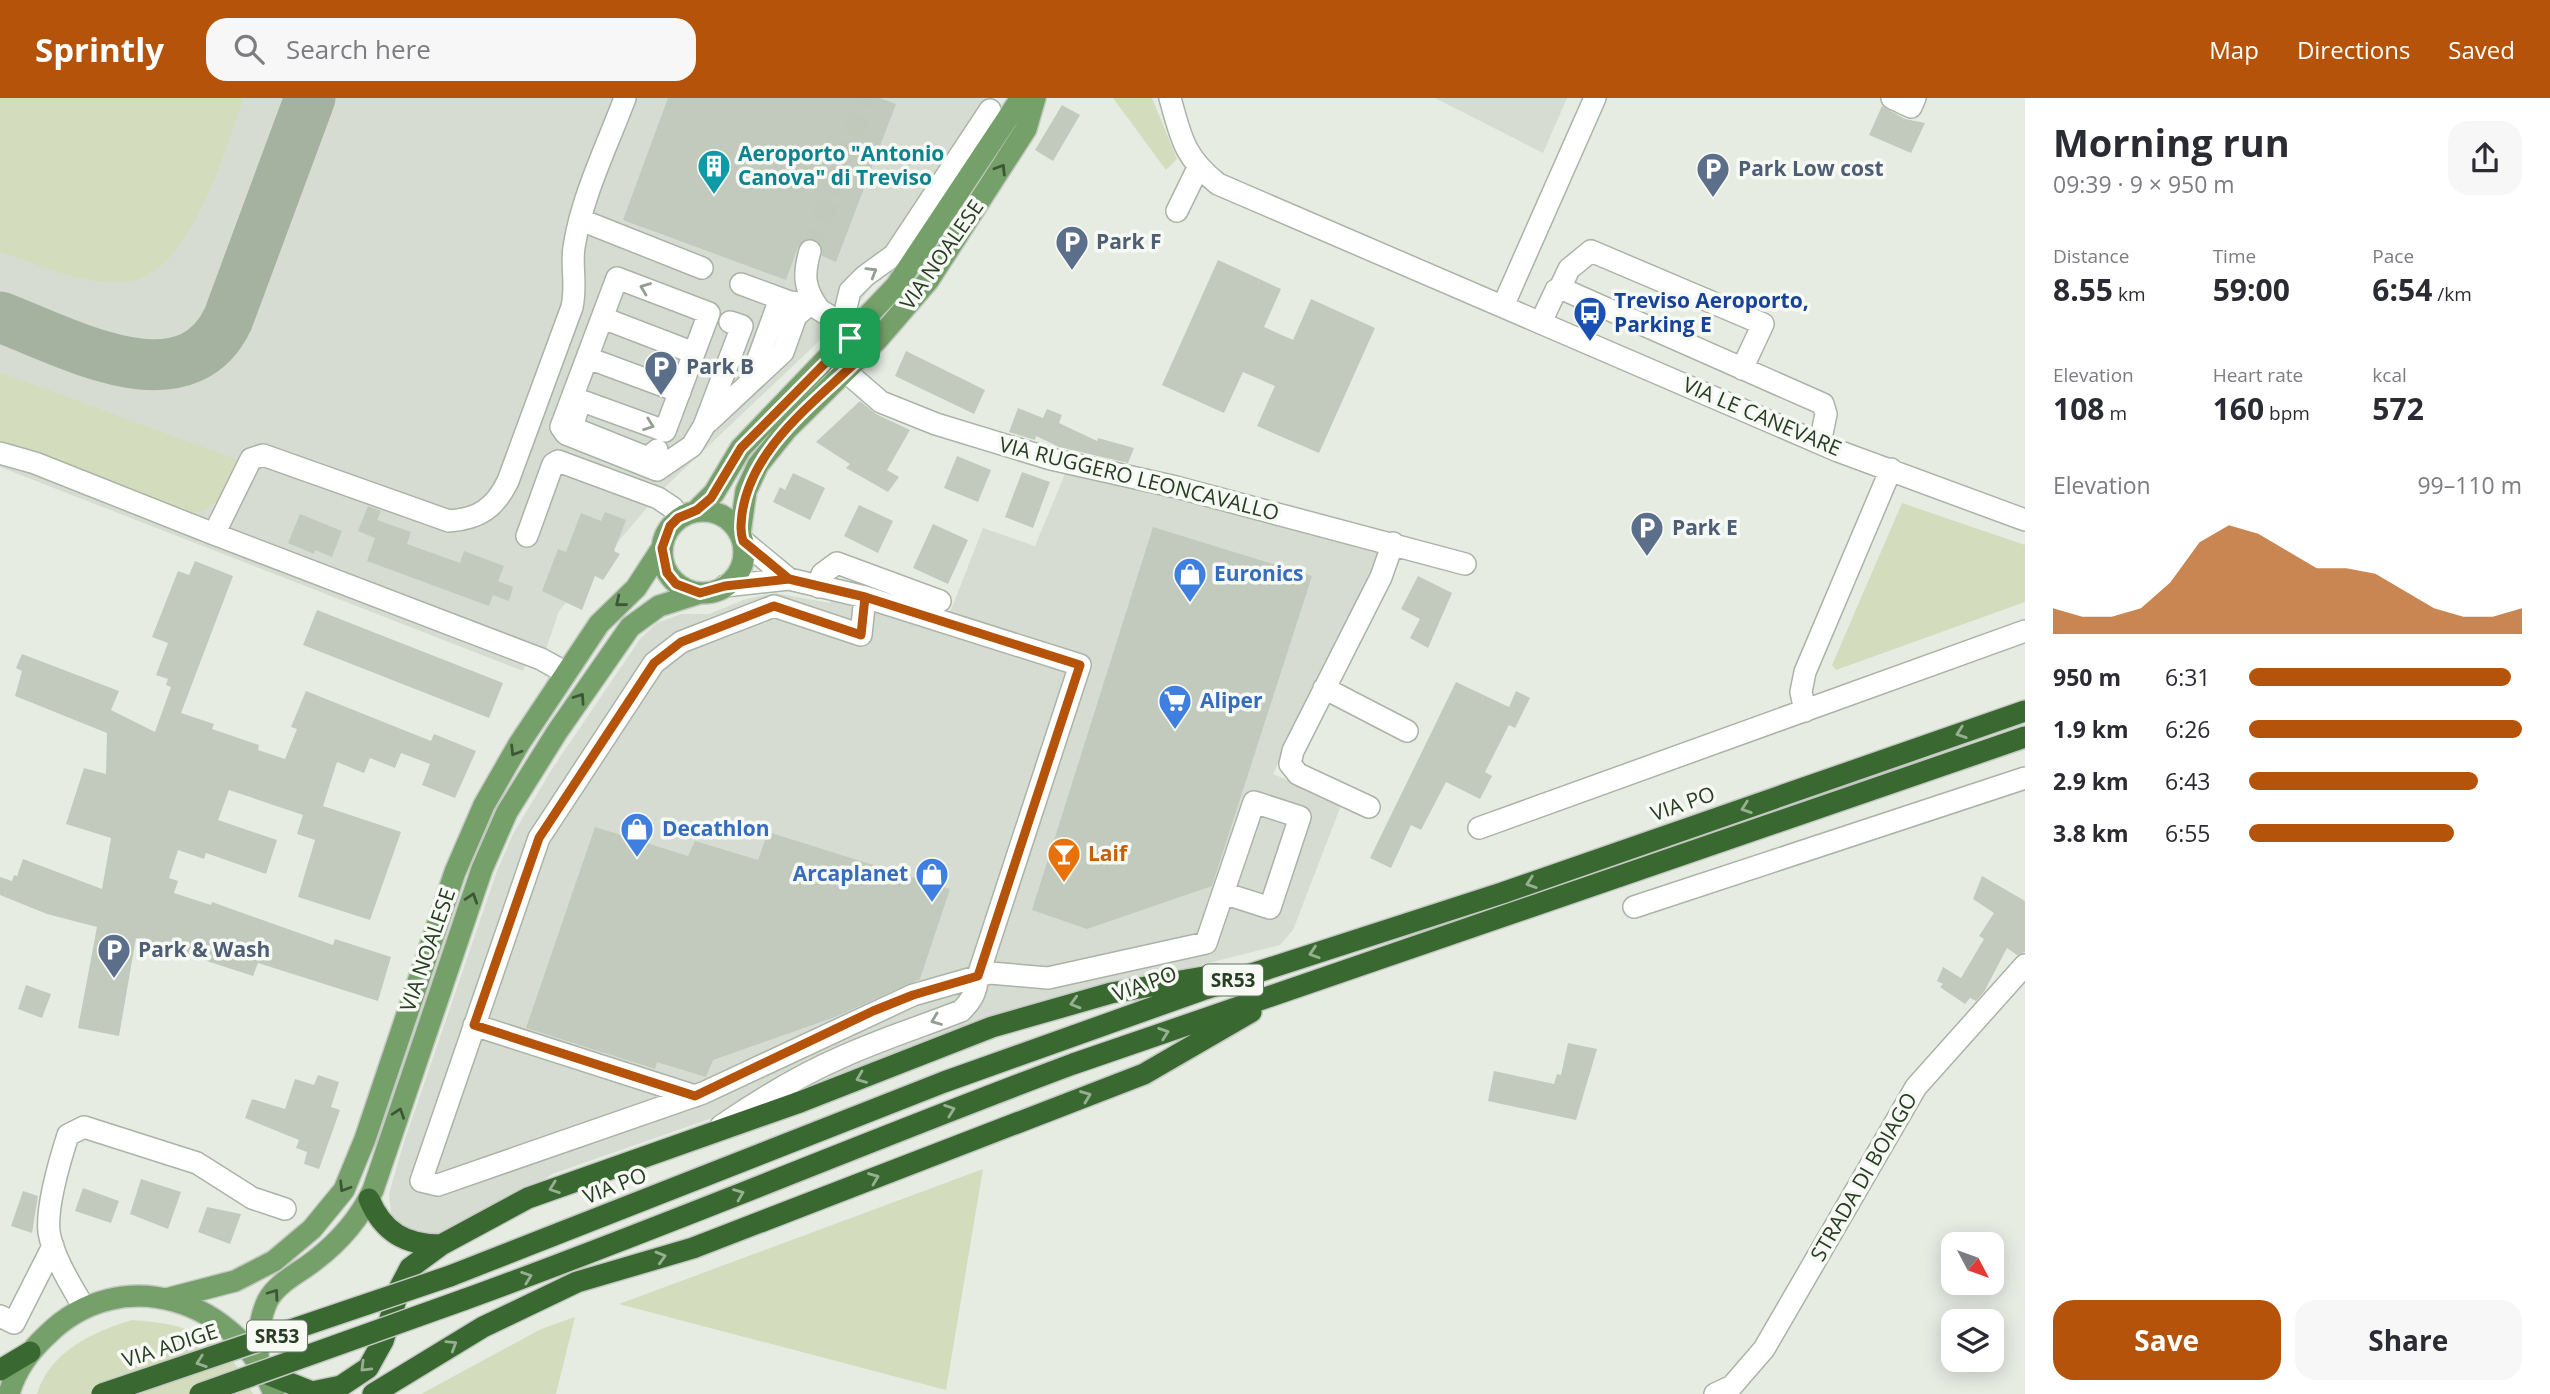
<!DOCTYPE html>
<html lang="en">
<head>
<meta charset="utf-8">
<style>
  body { margin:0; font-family:"Open Sans",sans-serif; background:#f7f7f7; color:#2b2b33; height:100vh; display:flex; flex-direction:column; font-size:26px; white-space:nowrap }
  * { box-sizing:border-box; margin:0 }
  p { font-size:23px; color:#7c7c81 }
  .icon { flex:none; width:38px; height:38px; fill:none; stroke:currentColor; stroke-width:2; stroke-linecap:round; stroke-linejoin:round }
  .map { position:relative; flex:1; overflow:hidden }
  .details { display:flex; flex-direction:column; background:#fff; width:525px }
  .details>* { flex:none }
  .needle { width:46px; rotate:131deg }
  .fabs { position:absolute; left:1941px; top:1134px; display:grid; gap:14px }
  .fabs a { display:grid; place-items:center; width:63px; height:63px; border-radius:14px; background:#fff; box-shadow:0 4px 18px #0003; font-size:35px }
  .pin { position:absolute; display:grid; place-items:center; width:60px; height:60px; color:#fff; margin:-30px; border-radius:14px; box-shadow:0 4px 10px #0006 }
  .round { display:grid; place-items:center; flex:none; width:74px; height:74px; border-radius:21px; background:#f7f7f7 }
  .overview { display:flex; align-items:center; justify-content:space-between; height:119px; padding:0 28px }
  h1 { font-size:38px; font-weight:700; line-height:52px }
  .metrics { display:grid; grid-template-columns:repeat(3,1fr); gap:10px; height:119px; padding:7px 28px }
  .metrics div { display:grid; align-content:center }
  .metrics b { font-size:30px; font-weight:700 }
  .metrics small { font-size:19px; font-weight:400 }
  .metrics p { font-size:19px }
  .chart { height:196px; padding:14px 28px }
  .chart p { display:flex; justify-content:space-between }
  .chart svg { width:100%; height:126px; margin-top:7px; fill:#b45309; opacity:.7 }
  .cta { display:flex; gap:14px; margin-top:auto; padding:14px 28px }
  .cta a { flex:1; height:80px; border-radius:21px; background:#b45309; color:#fff; font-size:28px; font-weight:700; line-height:80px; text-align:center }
  .cta a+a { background:#f7f7f7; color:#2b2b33 }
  ul { padding:0 28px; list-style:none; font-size:23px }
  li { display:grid; grid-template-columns:112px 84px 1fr; align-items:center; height:52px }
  li i { height:18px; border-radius:9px; background:#b45309 }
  header { display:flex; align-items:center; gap:42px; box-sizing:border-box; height:98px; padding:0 35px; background:#b45309; color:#fff }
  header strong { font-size:33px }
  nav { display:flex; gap:38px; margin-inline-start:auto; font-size:24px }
  .search { width:490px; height:63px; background:#f7f7f7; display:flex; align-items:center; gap:18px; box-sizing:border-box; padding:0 24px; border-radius:21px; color:#7c7c81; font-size:26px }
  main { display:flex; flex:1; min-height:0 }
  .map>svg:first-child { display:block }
  .built { fill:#d6dcd2 }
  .green { fill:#d3ddbd }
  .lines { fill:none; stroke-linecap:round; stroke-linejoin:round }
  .taxiway { stroke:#a6b2a0; stroke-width:51 }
  .building { fill:#c1cabc }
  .minor-tunnel { stroke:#c1c9bd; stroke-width:21; stroke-dasharray:21 10; stroke-linecap:butt }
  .minor-casing { stroke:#aab4a6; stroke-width:24 }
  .major-casing { stroke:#c3c9c2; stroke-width:24 }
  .highway-casing { stroke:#c3c9c2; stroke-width:24 }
  .minor { stroke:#fff; stroke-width:21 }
  .major { stroke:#75a06a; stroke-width:21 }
  .highway { stroke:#3a6831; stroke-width:21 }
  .highway-bridge-casing { stroke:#c3c9c2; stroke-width:24; stroke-linecap:butt }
  .highway-bridge { stroke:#3a6831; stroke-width:21 }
  .oneway { stroke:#3c5636 }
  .oneway2 { stroke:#949e92 }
  .oneway3 { stroke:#98b092 }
  .route-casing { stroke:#fff; stroke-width:14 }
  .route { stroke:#b45309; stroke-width:9 }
  .labels { text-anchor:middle; stroke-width:7; stroke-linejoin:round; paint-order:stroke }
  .shield { fill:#f6f9f4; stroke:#667562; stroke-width:2 }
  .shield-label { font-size:19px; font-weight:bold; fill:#293d24 }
  .culture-label { font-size:21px; font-weight:bold; fill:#0d838f; stroke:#f6f9f4; text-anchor:start }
  .service-label { font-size:21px; font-weight:bold; fill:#4e5e75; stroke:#f6f9f4; text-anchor:start }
  .street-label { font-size:21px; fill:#293d24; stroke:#f6f9f4 }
  .transit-label { font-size:21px; font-weight:bold; fill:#164399; stroke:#f6f9f4; text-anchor:start }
  .shop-label { font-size:21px; font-weight:bold; fill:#366cbe; stroke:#f6f9f4; text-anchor:start }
  .food-label { font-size:21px; font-weight:bold; fill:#c56008; stroke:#f6f9f4; text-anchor:start }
</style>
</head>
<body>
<header>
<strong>Sprintly</strong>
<div class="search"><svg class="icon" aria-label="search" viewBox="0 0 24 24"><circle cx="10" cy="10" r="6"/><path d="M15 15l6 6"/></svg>Search here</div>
<nav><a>Map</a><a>Directions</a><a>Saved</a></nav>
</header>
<main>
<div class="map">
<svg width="2025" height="1296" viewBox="0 0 2025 1296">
  <rect width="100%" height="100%" fill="#e7ece3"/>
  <path class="built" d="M0 0H987L997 7 892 164 855 209 663 391 559 513 546 551 533 549 523 573 0 369Z
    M1435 0H1567L1543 55Z
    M1067 371 1382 453 1273 676 1342 705 1293 832 1280 847 1016 914 552 1076 494 1118 429 1142 398 1125 391 1115 389 1096 403 1047 497 773 513 736 552 671 640 541 657 525 681 516H709L746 501 775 495 830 505 837 481 949 517 983 430 1035 448Z"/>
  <path class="green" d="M0 0H244C224 53 191 179 124 184 84 188 38 166 0 154Z
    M1113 0H1152L1177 61 1166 72Z
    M0 274 238 362C228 392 223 408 190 417L0 345Z
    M1902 405 2025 447V504L1836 572 1832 567Z
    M983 1071 946 1292 619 1206Z
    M575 1219 556 1296H421L541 1231Z
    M132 1222C193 1226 225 1239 253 1296H37C50 1253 93 1234 132 1222Z"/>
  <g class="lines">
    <path class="taxiway" d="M0 219C65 243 185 312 228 221L310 0"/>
  </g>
  <path class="building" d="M668 0H880L896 6 836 164 822 158 819 143 806 141 798 149 786 182 623 122Z
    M1062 7 1080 17 1053 63 1035 52Z
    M1882 8 1905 21 1925 25 1911 55 1869 37Z
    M1218 162 1281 191 1264 229 1293 242 1311 201 1375 230 1319 355 1257 328 1275 288 1243 274 1224 315 1162 287Z
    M906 253 985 292 974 316 895 278Z
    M860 303 876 316 910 332 887 372 899 379 888 394 846 370 850 366 816 344Z
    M1018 310 1043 320 1047 311 1062 317 1059 325 1097 343 1098 340 1134 350 1128 365 1059 349 1036 338 1035 342 1009 334Z
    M957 358 991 372 978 404 944 390Z
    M1022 374 1050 384 1033 430 1005 419Z
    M793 375 825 390 810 422 773 404 780 389 785 392Z
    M859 407 893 423 878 455 844 438Z
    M368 408 381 413 377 422 411 434 407 446 460 465 464 453 504 468 498 483 513 489 509 503 493 497 489 508 367 463 375 440 358 433Z
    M605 414 626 422 614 453 620 456 603 482 595 478 582 512 542 493 558 451 566 454 581 415 601 423Z
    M300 416 342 433 332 459 315 452 314 456 288 445Z
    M933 426 968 442 948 486 913 470Z
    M1153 429 1312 478 1212 788 1087 831 1032 812Z
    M195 463 233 478 181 615 214 626 212 631 259 647 258 652 285 661 297 631 291 629 306 593 431 643 434 636 476 653 455 700 422 687 430 666 401 655 395 670 370 660 364 675 337 664 323 708 401 734 370 822 298 799 315 742 297 736 303 717 229 692 218 722 277 742 266 776 206 755 204 761 178 752 169 780 178 783 174 795 211 807 212 804 333 847 335 841 391 859 378 903 258 865 253 878 136 840 119 938 78 930 97 829 47 816 0 797V779L12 783 14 777 17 778 23 761 102 791 111 740 66 726 84 670 106 676 107 635 15 598 22 573 16 570 22 556 119 593 111 612 155 634 171 589 166 587 168 581 156 577 168 545 152 539 178 473 189 477Z
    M1418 478 1452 495 1428 550 1410 540 1420 521 1401 511Z
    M317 512 503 585 489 620 303 547Z
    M1456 584 1509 609 1516 593 1530 600 1515 630 1509 627 1485 674 1492 678 1480 701 1446 684 1421 732 1411 727 1391 770 1370 760Z
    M595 729 688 758 695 743 758 762 768 734 950 791 920 881 835 919 713 962 706 979 657 964 655 971 526 930Z
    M1982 778 2025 803V854L2017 857 2007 850 1984 894 1976 903 1970 900 1965 906 1940 889 1943 886 1937 883 1943 869 1961 880 1984 841 1979 838 1994 815 1973 801Z
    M26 887 51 896 42 920 18 911Z
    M1568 945 1597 951 1576 1022 1488 1003 1494 973 1554 986 1557 976 1561 977Z
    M318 977 339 984 331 1009 340 1012 319 1071 304 1066 307 1054 296 1050 299 1042 245 1020 252 1001 285 1011 295 981 314 987Z
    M141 1081 181 1094 168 1131 130 1116Z
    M83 1090 119 1103 111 1125 75 1113Z
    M23 1093 38 1098 32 1135 11 1128Z
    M207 1109 241 1116 230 1146 198 1134Z"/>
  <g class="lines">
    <path class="minor-tunnel" d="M810 153 866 0"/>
    <defs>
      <path id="minor" d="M1170 0C1181 40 1184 59 1218 86L1838 353 2025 422
        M1892 0 1911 9 1915 0
        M1177 113 1198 70
        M581 122 702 170
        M810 153C803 177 804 191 819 211
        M741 186 790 204 810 206 828 217 847 236
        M1560 190 1569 171 1591 153 1763 226 1742 271
        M1503 208 1595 0
        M603 220 694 255
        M1541 224 1556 192 1560 190 1823 306 1826 316 1820 345
        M841 231 850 193 865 178 894 157 990 12
        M588 260 680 294
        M830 260 881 304 936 326 1051 361 1176 389 1465 466
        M758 261 780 201
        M708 324 783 254 796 218 810 206
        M657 352 648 360 578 332 573 326 579 307 585 304 665 333 709 215 617 180 561 329 566 336 657 372 692 348 704 328 742 228 730 224
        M0 355 35 365 214 436 251 361 263 357 449 423C479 421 495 410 508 383L572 209C577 186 571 169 574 149 582 98 607 48 625 0
        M214 436 541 561 566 575
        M527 438 553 366 558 363 658 400 673 410 678 420
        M743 443 789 481
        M819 489 822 476 837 465 940 503
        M865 499 861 537 774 508 681 544 654 565 539 740 421 1083 438 1087 703 995 913 897 990 875 1048 880 1206 845 1254 704 1300 719 1270 810 1223 795
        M1324 590 1407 633
        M1805 613 1801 594 1805 574 1891 371
        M1369 709 1298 676 1290 666 1293 653 1381 479 1393 445
        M1479 730 2025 533
        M1634 809 2025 680
        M474 927 695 998
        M721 1028C760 1001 800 977 844 958 882 941 922 928 961 913 973 901 976 894 978 878L1080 567 865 499 789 481 725 488
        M83 1208C71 1187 53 1159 49 1134 46 1108 60 1062 68 1037L84 1029 197 1065 252 1100 285 1111
        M0 1218 14 1225 53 1148
        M1715 1296 1732 1288 1764 1251 1916 989 2025 867"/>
      <path id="major" d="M697 412 714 395 741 350 896 188 1021 0
        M662 454a41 41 0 1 1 82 0a41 41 0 1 1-82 0Z
        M740 435 746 393 758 367 787 331 879 240 928 183 1026 31 1035 0
        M166 1201 235 1183 274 1163 312 1131 344 1092 365 1041 455 774 484 707 519 646 599 526 636 490 662 450
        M258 1261C258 1241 259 1220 268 1202 278 1184 299 1175 314 1163 339 1144 360 1120 373 1092L482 771 507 714 557 634 630 529 659 508 700 495
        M9 1296C15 1273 29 1254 46 1238 121 1162 238 1202 274 1296"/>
      <path id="highway" d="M369 1101C383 1134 405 1147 441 1147
        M450 1178 944 984 1202 892 1502 795 2025 613
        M463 1202C668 1128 869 1042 1073 966L2025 639
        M0 1272 30 1254
        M267 1276 312 1294 341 1288 368 1270 383 1243 400 1189 410 1170 441 1147 528 1100 800 1004 992 929 1111 895 1215 877
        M373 1296 483 1229 577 1184 693 1150 1144 976 1251 914"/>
    </defs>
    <use href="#minor" class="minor-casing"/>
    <use href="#major" class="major-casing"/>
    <use href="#highway" class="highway-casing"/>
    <use href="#minor" class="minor"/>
    <use href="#major" class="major"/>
    <use href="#highway" class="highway"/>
    <defs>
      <path id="highway-bridge" d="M102 1296 450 1178
        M200 1296 463 1202"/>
    </defs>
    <use href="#highway-bridge" class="highway-bridge-casing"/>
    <use href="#highway-bridge" class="highway-bridge"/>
  </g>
  <defs><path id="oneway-chevron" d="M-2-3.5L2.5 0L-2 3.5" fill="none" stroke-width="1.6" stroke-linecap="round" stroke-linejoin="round" transform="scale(1.75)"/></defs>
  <g class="oneway">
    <use href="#oneway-chevron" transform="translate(1001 71) rotate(-58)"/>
    <use href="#oneway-chevron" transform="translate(620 504) rotate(141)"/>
    <use href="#oneway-chevron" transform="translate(580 600) rotate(-56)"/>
    <use href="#oneway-chevron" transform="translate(515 653) rotate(122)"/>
    <use href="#oneway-chevron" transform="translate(472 800) rotate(-72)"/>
    <use href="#oneway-chevron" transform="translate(399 1015) rotate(-71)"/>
    <use href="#oneway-chevron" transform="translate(344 1089) rotate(122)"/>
    <use href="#oneway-chevron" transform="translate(274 1196) rotate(-54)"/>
  </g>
  <g class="oneway2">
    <use href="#oneway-chevron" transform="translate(872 174) rotate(-31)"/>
    <use href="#oneway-chevron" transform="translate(645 190) rotate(-159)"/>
    <use href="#oneway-chevron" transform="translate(649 327) rotate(20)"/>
    <use href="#oneway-chevron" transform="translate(936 922) rotate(159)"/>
  </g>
  <g class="oneway3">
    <use href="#oneway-chevron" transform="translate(1961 635) rotate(161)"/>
    <use href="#oneway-chevron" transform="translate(1746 710) rotate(161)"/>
    <use href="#oneway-chevron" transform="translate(1531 785) rotate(161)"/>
    <use href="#oneway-chevron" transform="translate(1314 855) rotate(162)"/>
    <use href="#oneway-chevron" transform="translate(1075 905) rotate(164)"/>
    <use href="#oneway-chevron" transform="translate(1164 935) rotate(-19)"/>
    <use href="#oneway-chevron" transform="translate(861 980) rotate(158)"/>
    <use href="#oneway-chevron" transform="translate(1086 998) rotate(-21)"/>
    <use href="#oneway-chevron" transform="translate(950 1012) rotate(-20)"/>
    <use href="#oneway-chevron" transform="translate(874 1080) rotate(-21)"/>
    <use href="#oneway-chevron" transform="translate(554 1090) rotate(160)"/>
    <use href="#oneway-chevron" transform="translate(739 1096) rotate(-22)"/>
    <use href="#oneway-chevron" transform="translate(661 1159) rotate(-16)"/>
    <use href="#oneway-chevron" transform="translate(527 1179) rotate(-20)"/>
    <use href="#oneway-chevron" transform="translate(452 1247) rotate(-32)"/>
    <use href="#oneway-chevron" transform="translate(201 1264) rotate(161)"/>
    <use href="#oneway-chevron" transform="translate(365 1269) rotate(135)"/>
  </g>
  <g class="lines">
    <defs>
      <path id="route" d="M850 240 741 350 711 400 697 412 678 420 670 428 662 450 667 475 676 486 700 495 725 488 789 481 865 499 1080 567 978 878 913 897 873 913 695 998 474 927 539 740 654 565 681 544 774 508 861 537 865 499 789 481 743 443C740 433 741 426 742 416 751 350 813 306 858 262L850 240"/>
    </defs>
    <use href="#route" class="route-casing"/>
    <use href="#route" class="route"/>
  </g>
  <defs>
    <symbol id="building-pin" viewBox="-11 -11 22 30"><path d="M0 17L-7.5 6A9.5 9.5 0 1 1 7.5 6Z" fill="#0f9aa8" stroke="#f6f9f4"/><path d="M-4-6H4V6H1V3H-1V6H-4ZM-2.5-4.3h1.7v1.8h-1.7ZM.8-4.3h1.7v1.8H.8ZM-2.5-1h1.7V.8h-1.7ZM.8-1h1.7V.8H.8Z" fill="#fff"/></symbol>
    <symbol id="parking-pin" viewBox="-11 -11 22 30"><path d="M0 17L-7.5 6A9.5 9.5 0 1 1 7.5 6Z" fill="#5c6f8a" stroke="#f6f9f4"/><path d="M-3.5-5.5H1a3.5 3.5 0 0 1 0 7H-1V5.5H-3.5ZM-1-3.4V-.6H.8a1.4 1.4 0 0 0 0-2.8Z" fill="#fff"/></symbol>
    <symbol id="bus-pin" viewBox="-11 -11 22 30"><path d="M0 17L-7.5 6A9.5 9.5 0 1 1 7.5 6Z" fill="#1a4fb4" stroke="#f6f9f4"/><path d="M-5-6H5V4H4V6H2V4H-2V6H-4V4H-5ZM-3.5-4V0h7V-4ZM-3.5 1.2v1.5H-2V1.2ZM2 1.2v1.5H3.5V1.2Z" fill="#fff"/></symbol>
    <symbol id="shop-pin" viewBox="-11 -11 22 30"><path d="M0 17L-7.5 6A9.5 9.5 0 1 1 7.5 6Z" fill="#3f7fe0" stroke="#f6f9f4"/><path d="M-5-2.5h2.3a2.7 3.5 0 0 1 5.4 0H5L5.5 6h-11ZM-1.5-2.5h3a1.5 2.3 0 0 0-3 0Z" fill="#fff"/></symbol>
    <symbol id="supermarket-pin" viewBox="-11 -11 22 30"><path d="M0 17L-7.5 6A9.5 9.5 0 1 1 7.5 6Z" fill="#3f7fe0" stroke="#f6f9f4"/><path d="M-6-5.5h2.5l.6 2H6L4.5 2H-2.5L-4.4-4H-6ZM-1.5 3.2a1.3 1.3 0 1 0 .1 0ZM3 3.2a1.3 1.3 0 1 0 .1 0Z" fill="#fff"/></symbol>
    <symbol id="bar-pin" viewBox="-11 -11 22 30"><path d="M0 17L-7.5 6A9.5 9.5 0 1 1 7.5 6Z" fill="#e8710a" stroke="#f6f9f4"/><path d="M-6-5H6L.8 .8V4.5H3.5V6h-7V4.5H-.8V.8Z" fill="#fff"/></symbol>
  </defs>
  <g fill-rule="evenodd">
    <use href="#building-pin" x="695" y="49" width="38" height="52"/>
    <use href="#parking-pin" x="1694" y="52" width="38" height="52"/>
    <use href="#parking-pin" x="1053" y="125" width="38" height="52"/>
    <use href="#bus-pin" x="1571" y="196" width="38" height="52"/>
    <use href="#parking-pin" x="642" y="250" width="38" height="52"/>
    <use href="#parking-pin" x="1628" y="411" width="38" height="52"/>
    <use href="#shop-pin" x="1171" y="457" width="38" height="52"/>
    <use href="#supermarket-pin" x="1156" y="584" width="38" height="52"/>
    <use href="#shop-pin" x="618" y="712" width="38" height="52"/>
    <use href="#bar-pin" x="1045" y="737" width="38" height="52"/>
    <use href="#shop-pin" x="913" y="757" width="38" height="52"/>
    <use href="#parking-pin" x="95" y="833" width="38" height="52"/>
  </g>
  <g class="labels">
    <g class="shield">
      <rect x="1203" y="866.5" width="60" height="31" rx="5"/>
      <rect x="247" y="1222.5" width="60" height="31" rx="5"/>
    </g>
    <g class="shield-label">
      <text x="1233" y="889">SR53</text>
      <text x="277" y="1245">SR53</text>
    </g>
    <g class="culture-label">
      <text x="738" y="63">Aeroporto "Antonio<tspan x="738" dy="24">Canova" di Treviso</tspan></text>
    </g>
    <g class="service-label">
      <text x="1738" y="78">Park Low cost</text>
      <text x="1096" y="151">Park F</text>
      <text x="686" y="276">Park B</text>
      <text x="1672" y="437">Park E</text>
      <text x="138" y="859">Park &amp; Wash</text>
    </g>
    <g class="street-label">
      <text transform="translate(942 157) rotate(-55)" y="7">VIA NOALESE</text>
      <text transform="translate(1762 319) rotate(23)" y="7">VIA LE CANEVARE</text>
      <text transform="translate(1139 381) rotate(14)" y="7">VIA RUGGERO LEONCAVALLO</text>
      <text transform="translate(1683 706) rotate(-19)" y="7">VIA PO</text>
      <text transform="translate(428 852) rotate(-71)" y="7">VIA NOALESE</text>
      <text transform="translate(1145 886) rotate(-20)" y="7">VIA PO</text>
      <text transform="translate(1864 1079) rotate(-60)" y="7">STRADA DI BOIAGO</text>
      <text transform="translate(615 1088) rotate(-21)" y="7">VIA PO</text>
      <text transform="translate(170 1248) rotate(-18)" y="7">VIA ADIGE</text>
    </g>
    <g class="transit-label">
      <text x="1614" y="210">Treviso Aeroporto,<tspan x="1614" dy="24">Parking E</tspan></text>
    </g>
    <g class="shop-label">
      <text x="1214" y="483">Euronics</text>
      <text x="1200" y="610">Aliper</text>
      <text x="662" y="738">Decathlon</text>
      <text x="908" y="783" text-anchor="end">Arcaplanet</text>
    </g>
    <g class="food-label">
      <text x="1088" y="763">Laif</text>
    </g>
  </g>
</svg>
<div class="fabs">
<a><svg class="needle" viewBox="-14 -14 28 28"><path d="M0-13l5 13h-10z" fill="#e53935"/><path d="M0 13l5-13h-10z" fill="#7c7c81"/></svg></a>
<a><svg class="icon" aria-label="layers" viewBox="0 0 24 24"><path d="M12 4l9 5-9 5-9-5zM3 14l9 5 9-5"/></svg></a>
</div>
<div class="pin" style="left:850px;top:240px;background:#1e9e55"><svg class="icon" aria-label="arrive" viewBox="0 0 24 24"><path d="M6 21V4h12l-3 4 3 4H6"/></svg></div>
</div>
<section class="details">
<div class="overview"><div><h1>Morning run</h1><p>09:39 · 9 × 950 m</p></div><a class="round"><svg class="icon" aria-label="share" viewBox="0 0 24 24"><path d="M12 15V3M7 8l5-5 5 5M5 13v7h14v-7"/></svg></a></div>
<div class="metrics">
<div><p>Distance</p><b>8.55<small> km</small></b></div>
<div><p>Time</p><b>59:00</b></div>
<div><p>Pace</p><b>6:54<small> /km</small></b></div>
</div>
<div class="metrics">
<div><p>Elevation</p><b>108<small> m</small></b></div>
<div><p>Heart rate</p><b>160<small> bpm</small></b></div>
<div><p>kcal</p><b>572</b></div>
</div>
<div class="chart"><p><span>Elevation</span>99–110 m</p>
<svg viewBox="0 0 160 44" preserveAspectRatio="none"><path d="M0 44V35L10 38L20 38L30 35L40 26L50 12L60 6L70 9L80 15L90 21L100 21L110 23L120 29L130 35L140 38L150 38L160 35V44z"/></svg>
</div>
<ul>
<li><b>950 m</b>6:31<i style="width:96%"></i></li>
<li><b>1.9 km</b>6:26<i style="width:100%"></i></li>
<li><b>2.9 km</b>6:43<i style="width:84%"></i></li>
<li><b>3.8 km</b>6:55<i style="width:75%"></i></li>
</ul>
<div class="cta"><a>Save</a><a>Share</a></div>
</section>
</main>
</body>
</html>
